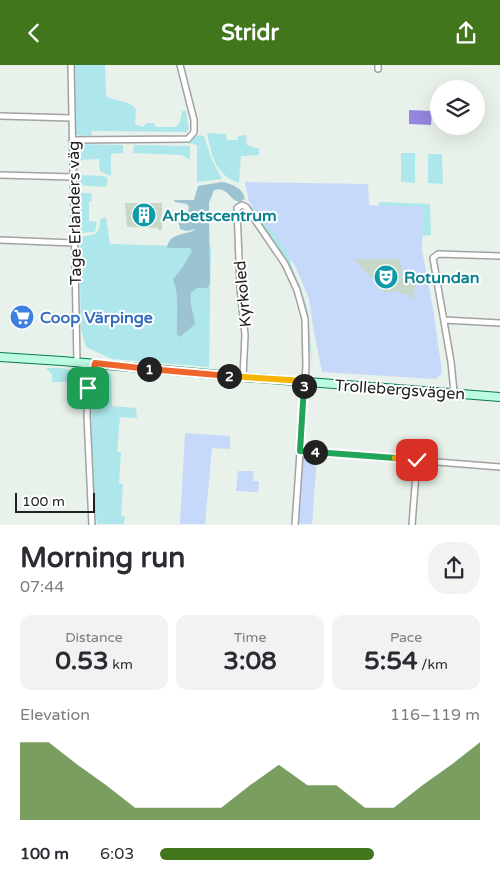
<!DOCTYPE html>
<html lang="en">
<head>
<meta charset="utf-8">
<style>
  body { margin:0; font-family:"Varela Round",sans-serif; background:#f2f2f3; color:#2b2b33; height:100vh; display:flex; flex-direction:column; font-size:19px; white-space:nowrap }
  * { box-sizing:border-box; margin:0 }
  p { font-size:16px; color:#7c7c81 }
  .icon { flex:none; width:28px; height:28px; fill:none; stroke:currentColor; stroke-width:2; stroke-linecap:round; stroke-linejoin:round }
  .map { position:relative; height:460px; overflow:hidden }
  .sheet { display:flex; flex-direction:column; background:#fff; flex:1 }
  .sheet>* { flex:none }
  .tools { position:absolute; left:430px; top:15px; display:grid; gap:10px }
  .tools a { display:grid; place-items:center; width:55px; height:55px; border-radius:50%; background:#fff; box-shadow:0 5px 20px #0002; font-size:25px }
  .scale { position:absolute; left:15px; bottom:12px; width:80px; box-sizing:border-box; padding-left:5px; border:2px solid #212121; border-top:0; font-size:14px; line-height:18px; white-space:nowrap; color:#212121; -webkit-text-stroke:4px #fff; paint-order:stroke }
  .pin { position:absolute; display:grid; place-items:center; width:42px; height:42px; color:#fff; margin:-21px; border-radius:10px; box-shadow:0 2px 8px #0006 }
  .km { position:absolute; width:25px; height:25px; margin:-12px; border-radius:50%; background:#222; color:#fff; font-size:14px; line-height:25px; text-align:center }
  .round { display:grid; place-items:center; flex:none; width:52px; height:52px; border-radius:20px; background:#f2f2f3 }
  .headline { display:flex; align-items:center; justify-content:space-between; height:85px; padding:0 20px }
  h1 { font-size:28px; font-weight:800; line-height:38px }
  .metrics { display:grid; grid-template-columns:repeat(3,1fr); gap:8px; height:85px; padding:5px 20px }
  .metrics div { display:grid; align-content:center; border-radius:12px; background:#f2f2f3; text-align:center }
  .metrics b { font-size:25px; font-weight:800 }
  .metrics small { font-size:14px; font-weight:400 }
  .metrics p { font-size:14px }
  .chart { height:140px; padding:10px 20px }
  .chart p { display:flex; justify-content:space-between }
  .chart svg { width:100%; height:90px; margin-top:5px; fill:#42761c; opacity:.7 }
  ul { padding:0 20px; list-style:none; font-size:16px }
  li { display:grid; grid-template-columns:80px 60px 1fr; align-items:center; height:38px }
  li i { height:12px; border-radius:6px; background:#42761c }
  header { display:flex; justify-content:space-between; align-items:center; height:65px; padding:0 20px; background:#42761c; color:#fff; font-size:22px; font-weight:800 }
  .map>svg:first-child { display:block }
  .grass { fill:#aee7eb }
  .forest { fill:#9cc3d1 }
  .park { fill:#c6d9fa }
  .pitch { fill:#9586e0 }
  .building { fill:#c8d8c8 }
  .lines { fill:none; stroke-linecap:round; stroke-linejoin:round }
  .street-casing { stroke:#a2a2a2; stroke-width:8 }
  .secondary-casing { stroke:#047c53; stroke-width:10 }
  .street { stroke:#fff; stroke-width:5 }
  .secondary { stroke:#bdfae2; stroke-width:8 }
  .split-1-casing { stroke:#fff; stroke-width:10 }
  .split-2-casing { stroke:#fff; stroke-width:10 }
  .split-3-casing { stroke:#fff; stroke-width:10 }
  .split-4-casing { stroke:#fff; stroke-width:10 }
  .split-5-casing { stroke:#fff; stroke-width:10 }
  .split-6-casing { stroke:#fff; stroke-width:10 }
  .split-1 { stroke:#f0652b; stroke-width:6 }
  .split-2 { stroke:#f0652b; stroke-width:6 }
  .split-3 { stroke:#f5b400; stroke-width:6 }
  .split-4 { stroke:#22a559; stroke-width:6 }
  .split-5 { stroke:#22a559; stroke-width:6 }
  .split-6 { stroke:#f5b400; stroke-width:6 }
  .labels { text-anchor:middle; stroke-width:4; stroke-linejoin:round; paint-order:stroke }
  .street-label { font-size:16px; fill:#212121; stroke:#fff }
  .culture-label { font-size:16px; font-weight:bold; fill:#0d838f; stroke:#fff; text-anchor:start }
  .shop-label { font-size:16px; font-weight:bold; fill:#366cbe; stroke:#fff; text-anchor:start }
</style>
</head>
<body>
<header><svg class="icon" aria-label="back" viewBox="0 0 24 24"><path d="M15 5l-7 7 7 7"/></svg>Stridr<svg class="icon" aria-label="share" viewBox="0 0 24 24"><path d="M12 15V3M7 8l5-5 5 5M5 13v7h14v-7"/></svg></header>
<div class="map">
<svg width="500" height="460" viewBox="0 0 500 460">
  <rect width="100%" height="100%" fill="#e8f1ea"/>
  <path class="grass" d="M75 0H105L106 31C116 37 129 35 136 44L135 59 143 62 147 58H154L156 62H176L180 57 182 46H186L189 64 186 67 92 66 91 71 76 70Z
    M207 68 226 69 227 75H238V71L246 70 247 80 259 84V90L241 91 239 118C215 110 212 91 207 68Z
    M196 70 204 71 212 95 222 114 197 117V80L187 78 191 76Z
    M79 79 123 80V88L111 89V111L100 106 99 94 78 95V110L104 111 108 114 106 122 77 120 76 84Z
    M134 80 190 81V95L182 90 133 88Z
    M401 88H415V118L401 117Z
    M428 89H442L443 119 428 118Z
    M80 128H91L92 136 89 137V156L97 157 95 167 80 168 77 129Z
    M379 137 430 139 431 170 421 171 379 141Z
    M253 140 290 187 291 199 304 232 308 246 313 309 306 247 298 220 286 194 249 143Z
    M106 152 110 179 211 182 209 302 112 294 86 282 81 264 79 173C91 168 100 174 100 154Z
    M46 303C62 303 77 301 79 321L77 317H52V310Z
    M105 308 111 309 112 341 136 343 137 353 120 352 117 387H121L119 418 123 419 121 451 125 452 124 459H97C93 423 85 340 100 309Z"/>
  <path class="forest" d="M222 117C232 119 243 123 245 134L239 137C228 134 228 121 214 125L209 138V147L210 218 207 223H197L191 228C189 239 194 248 195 259L180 272 177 269C176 250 180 232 173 214L182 203 192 186 190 183H167C169 167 186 171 196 164L187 166 180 164 178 154 187 152 189 142 187 139 175 137 174 135H194L198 121Z"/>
  <path class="park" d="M245 117 368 119 369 140 423 142 422 185 434 249 442 308 436 314 322 307 313 262 309 234 296 203 282 179 249 137Z
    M185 368 230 371V384L212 383 205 459H180Z
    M303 391H317L312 459H299Z
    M238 406H254L253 416H259L258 427 236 426Z"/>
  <path class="pitch" d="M409 45 432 46 431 60 409 59Z"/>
  <path class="building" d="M125 138H162V165H158V163L127 162Z
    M354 194H400V200H402V213L406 214V217L415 218 414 233 409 232V229L400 228 398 226 384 227Z"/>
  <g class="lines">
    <defs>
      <path id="street" d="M71 0 77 297
        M378 4V0
        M0 51 72 53
        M72 75 188 74 194 67V55L180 0
        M0 110 73 112
        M0 175 74 178
        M444 255 500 258
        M85 297V317L88 323 91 317 95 298
        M243 312 245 270 240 222 237 143 242 140 246 142 285 199 297 225 305 254 306 301 295 460
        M88 323 87 351 92 460
        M454 327 451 297 433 193 438 189 500 191
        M299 386 500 402
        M412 460 417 395"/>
      <path id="secondary" d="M0 292 62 296 243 312 500 332"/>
    </defs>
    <use href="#street" class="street-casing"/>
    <use href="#secondary" class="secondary-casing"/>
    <use href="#street" class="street"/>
    <use href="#secondary" class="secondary"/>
  </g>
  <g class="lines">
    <defs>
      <path id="split-1" d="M88 323 91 317 95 298 149 304"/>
      <path id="split-2" d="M149 304 229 311"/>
      <path id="split-3" d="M229 311 304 316V321"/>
      <path id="split-4" d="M304 321 300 386 315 387"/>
      <path id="split-5" d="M315 387 395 393"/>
      <path id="split-6" d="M395 393 417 395"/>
    </defs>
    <use href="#split-1" class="split-1-casing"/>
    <use href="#split-2" class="split-2-casing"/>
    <use href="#split-3" class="split-3-casing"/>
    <use href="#split-4" class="split-4-casing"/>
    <use href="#split-5" class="split-5-casing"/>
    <use href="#split-6" class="split-6-casing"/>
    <use href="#split-1" class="split-1"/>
    <use href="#split-2" class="split-2"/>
    <use href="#split-3" class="split-3"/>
    <use href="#split-4" class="split-4"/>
    <use href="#split-5" class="split-5"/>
    <use href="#split-6" class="split-6"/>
  </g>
  <defs>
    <symbol id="building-disc" viewBox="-11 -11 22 22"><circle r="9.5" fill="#0f9aa8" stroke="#fff"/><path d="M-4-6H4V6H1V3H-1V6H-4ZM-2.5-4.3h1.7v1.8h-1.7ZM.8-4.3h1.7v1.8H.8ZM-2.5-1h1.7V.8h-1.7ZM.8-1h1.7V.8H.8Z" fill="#fff"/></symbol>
    <symbol id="theatre-disc" viewBox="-11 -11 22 22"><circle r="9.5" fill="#0f9aa8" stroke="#fff"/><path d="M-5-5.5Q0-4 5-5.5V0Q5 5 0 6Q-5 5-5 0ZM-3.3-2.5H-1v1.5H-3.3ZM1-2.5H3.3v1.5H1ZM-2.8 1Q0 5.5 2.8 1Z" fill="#fff"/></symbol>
    <symbol id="supermarket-disc" viewBox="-11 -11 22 22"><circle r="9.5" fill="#3f7fe0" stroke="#fff"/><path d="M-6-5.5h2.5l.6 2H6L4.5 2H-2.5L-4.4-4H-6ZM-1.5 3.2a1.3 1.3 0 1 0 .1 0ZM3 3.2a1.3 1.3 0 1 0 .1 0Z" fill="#fff"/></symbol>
  </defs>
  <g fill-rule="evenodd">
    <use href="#building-disc" x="130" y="136" width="28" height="28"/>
    <use href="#theatre-disc" x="372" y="198" width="28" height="28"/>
    <use href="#supermarket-disc" x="8" y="238" width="28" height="28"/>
  </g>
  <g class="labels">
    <g class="street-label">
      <text transform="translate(74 148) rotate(-91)" y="6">Tage Erlanders väg</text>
      <text transform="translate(242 229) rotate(-95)" y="6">Kyrkoled</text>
      <text transform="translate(400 324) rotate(4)" y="6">Trollebergsvägen</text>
    </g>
    <g class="culture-label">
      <text x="162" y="156">Arbetscentrum</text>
      <text x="404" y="218">Rotundan</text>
    </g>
    <g class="shop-label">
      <text x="40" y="258">Coop Värpinge</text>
    </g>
  </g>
</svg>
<div class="tools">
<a><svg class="icon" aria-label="layers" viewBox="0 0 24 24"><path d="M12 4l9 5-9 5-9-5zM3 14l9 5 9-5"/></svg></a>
</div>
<div class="scale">100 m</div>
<div class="pin" style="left:88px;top:323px;background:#1e9e55"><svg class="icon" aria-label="arrive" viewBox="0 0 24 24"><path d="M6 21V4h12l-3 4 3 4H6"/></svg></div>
<div class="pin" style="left:417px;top:395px;background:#d93025"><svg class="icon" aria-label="check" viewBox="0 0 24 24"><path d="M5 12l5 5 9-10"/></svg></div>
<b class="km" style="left:149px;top:304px">1</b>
<b class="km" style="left:229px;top:311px">2</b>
<b class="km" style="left:304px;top:321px">3</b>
<b class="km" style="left:315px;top:387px">4</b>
</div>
<section class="sheet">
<div class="headline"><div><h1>Morning run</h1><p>07:44</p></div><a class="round"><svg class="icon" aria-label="share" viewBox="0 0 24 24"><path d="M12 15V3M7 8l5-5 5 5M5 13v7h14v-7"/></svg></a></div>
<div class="metrics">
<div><p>Distance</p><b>0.53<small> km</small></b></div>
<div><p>Time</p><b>3:08</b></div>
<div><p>Pace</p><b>5:54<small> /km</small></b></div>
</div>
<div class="chart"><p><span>Elevation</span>116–119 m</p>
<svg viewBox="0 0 160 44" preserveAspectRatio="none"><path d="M0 44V6L10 6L20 17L30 27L40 38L50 38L60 38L70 38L80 27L90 17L100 27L110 27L120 38L130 38L140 27L150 17L160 6V44z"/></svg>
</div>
<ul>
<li><b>100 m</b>6:03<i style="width:67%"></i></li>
</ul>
</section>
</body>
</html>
